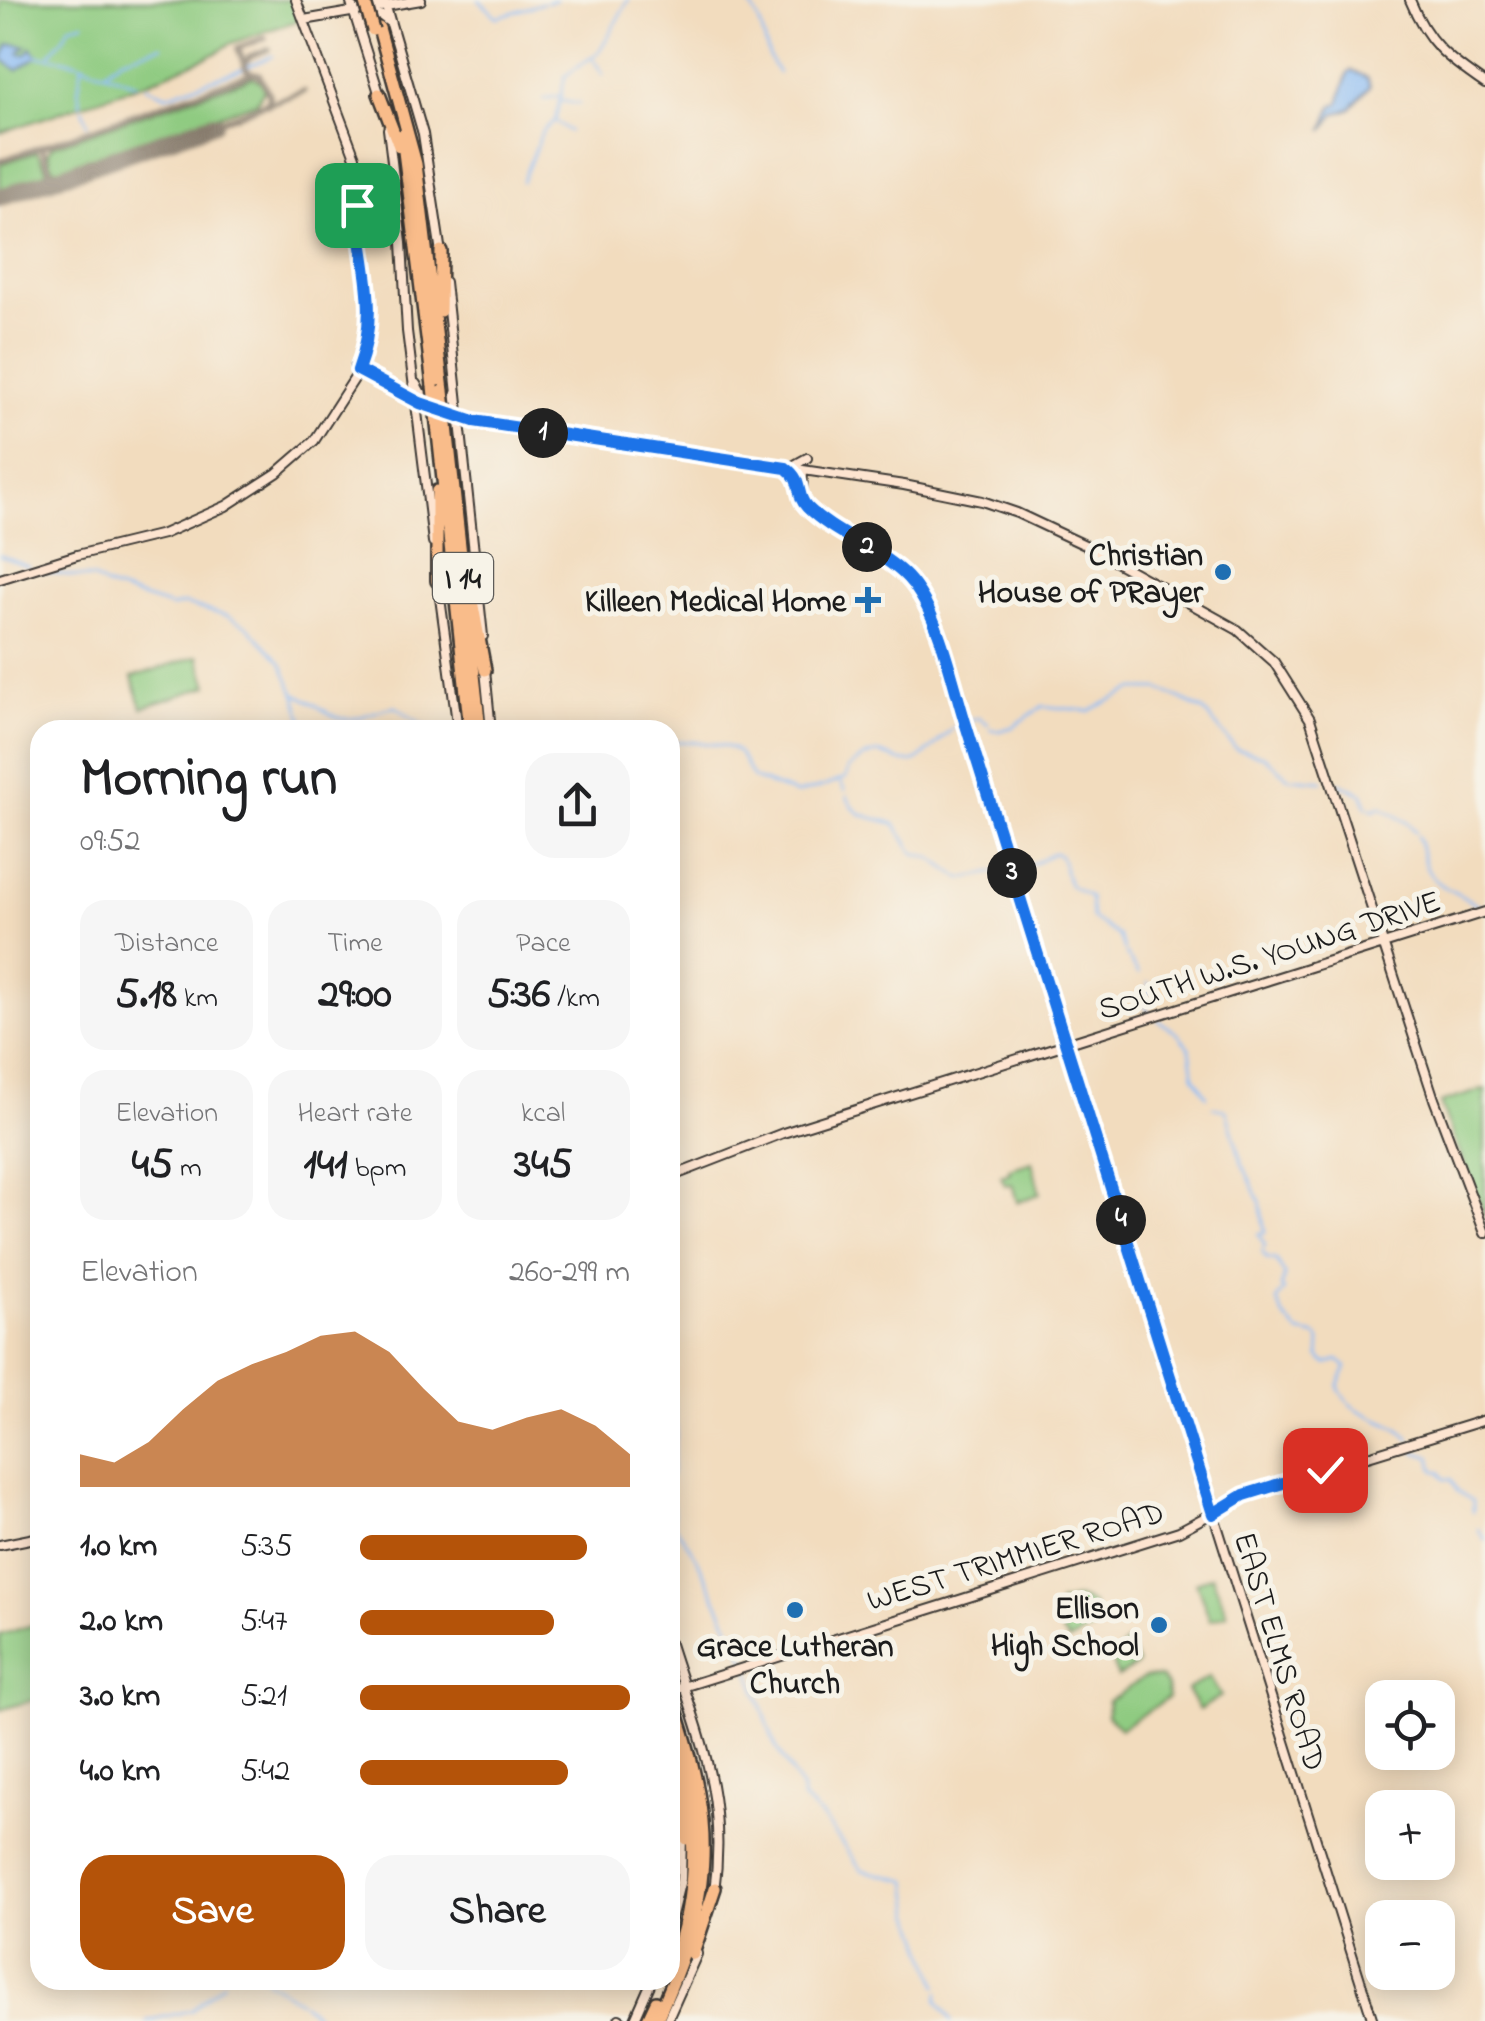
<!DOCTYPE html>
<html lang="en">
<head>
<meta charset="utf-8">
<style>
  body { margin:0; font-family:"Indie Flower",sans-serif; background:#f6f6f6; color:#202124; height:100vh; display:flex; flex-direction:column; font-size:38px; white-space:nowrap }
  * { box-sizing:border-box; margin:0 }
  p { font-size:32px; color:#757577 }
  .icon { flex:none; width:55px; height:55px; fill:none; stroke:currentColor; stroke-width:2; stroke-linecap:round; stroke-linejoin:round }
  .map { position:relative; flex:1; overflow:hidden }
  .drawer { position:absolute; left:30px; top:720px; width:650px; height:1270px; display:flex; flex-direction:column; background:#fff; border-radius:30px; box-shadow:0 5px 25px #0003 }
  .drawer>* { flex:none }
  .fabs { position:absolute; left:1365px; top:1680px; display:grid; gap:20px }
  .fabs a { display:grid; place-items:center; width:90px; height:90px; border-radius:20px; background:#fff; box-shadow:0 5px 25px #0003; font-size:50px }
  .pin { position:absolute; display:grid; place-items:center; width:85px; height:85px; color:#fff; margin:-42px; border-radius:20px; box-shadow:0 5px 15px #0006 }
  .km { position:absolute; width:50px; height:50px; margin:-25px; border-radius:50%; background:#222; color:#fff; font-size:28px; line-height:50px; text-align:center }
  .round { display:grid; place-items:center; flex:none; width:105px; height:105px; border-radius:30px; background:#f6f6f6 }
  .headline { display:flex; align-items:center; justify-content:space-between; height:170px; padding:0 50px }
  h1 { font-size:55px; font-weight:700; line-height:75px }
  .stats { display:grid; grid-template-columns:repeat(3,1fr); gap:15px; height:170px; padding:10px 50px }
  .stats div { display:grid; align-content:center; border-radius:25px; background:#f6f6f6; text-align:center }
  .stats b { font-size:42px; font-weight:700 }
  .stats small { font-size:28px; font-weight:400 }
  .stats p { font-size:28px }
  .chart { height:280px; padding:20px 50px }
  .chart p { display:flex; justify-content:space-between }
  .chart svg { width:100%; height:180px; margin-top:10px; fill:#b45309; opacity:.7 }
  .button { display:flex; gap:20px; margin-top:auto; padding:20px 50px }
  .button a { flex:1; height:115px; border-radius:30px; background:#b45309; color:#fff; font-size:40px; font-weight:700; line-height:115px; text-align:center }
  .button a+a { background:#f6f6f6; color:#202124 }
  ul { padding:0 50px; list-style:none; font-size:32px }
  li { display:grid; grid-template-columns:160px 120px 1fr; align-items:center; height:75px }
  li i { height:25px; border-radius:12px; background:#b45309 }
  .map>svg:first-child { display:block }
  .green { fill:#8fcb81; stroke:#56744e; stroke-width:2.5 }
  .water { fill:#89bbf6; stroke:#526c89; stroke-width:2.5 }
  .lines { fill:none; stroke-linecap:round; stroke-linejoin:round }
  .stream { stroke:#89bbf6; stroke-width:2.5 }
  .taxiway { stroke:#877c6d; stroke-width:6 }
  .runway { stroke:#877c6d; stroke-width:18 }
  .secondary-casing { stroke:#3c3934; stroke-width:12 }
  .motorway-casing { stroke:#3c3934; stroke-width:16 }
  .secondary { stroke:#fde4d0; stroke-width:8 }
  .motorway { stroke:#f9bc8a; stroke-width:11 }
  .motorway-bridge-casing { stroke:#3c3934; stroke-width:16; stroke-linecap:butt }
  .motorway-bridge { stroke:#f9bc8a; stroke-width:11 }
  .route-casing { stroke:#fff; stroke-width:20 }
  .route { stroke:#1a73e8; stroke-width:12 }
  .poi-dot { fill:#1f6fb2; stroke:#f7f3e8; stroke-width:4 }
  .labels { text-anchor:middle; stroke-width:10; stroke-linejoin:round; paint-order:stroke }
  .shield { fill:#f7f3e8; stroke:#5e5c59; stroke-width:2.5 }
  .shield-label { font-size:30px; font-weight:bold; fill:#1c1c1c }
  .poi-label { font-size:32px; font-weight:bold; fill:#1c1c1c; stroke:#f7f3e8; text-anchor:end }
  .street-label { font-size:32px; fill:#1c1c1c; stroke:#f7f3e8 }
</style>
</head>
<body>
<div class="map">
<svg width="1485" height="2021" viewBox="0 0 1485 2021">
  <rect width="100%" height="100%" fill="#f7f3e8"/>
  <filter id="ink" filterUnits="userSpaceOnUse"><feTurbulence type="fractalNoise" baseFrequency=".01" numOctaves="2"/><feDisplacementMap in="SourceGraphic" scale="20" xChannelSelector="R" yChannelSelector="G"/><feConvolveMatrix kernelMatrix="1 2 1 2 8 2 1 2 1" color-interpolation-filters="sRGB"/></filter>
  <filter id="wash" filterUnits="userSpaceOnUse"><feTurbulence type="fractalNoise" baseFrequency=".0048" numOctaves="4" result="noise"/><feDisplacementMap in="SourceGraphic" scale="40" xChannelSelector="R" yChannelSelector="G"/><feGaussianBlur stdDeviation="2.25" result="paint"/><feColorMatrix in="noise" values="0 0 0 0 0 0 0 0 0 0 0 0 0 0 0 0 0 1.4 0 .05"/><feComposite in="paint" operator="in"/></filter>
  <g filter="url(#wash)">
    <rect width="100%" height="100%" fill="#f2dcbe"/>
    <path class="green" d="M0 0H291L298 17 296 21 229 44 219 52 151 81 0 133Z
      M253 77 261 82 264 90 257 102 59 171 53 168 48 153 52 146Z
      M37 152 47 170 44 176 0 192V164Z
      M198 656 208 686 142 708 132 677Z
      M1485 1089V1217L1440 1103Z
      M1032 1162 1040 1194 1017 1202 1012 1184 1005 1185 1001 1176 1010 1173 1009 1169Z
      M1212 1576 1227 1614 1210 1620 1196 1582Z
      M1078 1598 1092 1604 1102 1625 1069 1641 1062 1633 1059 1602Z
      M40 1623V1698L0 1710V1635Z
      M1127 1642 1138 1664 1118 1677 1114 1668V1656Z
      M1145 1677 1161 1678 1167 1686 1168 1698 1121 1728 1107 1716 1108 1701Z
      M1209 1677 1221 1696 1199 1710 1187 1690Z"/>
    <path class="water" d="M15 44 26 46 19 52 20 54H27L31 48 38 56 17 70 2 59 8 45Z
      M1352 70 1367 78 1370 86 1350 109 1335 114 1323 131 1333 106 1339 103 1348 73Z"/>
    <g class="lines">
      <path class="stream" d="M479 0 497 17 543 3
        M746 0C768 25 760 47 778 73
        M547 2 556 0
        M63 38 70 26 83 23
        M0 52H1
        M50 54 62 40
        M35 56 58 58
        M61 59 77 63
        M593 59 603 74
        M80 64 137 84
        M248 66 273 56
        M104 72 122 58 162 46
        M146 87 167 95 242 69
        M78 92 82 66
        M79 94 81 104
        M544 99 562 95
        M561 101 579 104
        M83 109 88 124
        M569 131 555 121 565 76 600 51 628 0
        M522 182 542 132 553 122
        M0 555 28 566
        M41 571 94 579 108 587 172 607 184 604 227 616 247 626 281 662 295 694C312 699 330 719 347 719 363 719 379 708 396 707L429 730
        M295 694 306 730
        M969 721 979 718 988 724
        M991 729 998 731 1013 727 1043 706 1089 711 1134 689H1159L1203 710 1236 749 1264 756 1289 778 1322 781
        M670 742C683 740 724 744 735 750 743 755 747 769 753 778L796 794 822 787
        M841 783 845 791
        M1339 783 1363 794 1366 806 1374 810 1381 807 1409 824 1415 832
        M825 786 846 778 848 769C886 735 890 768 915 761 923 759 947 732 958 724
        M847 796C855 820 875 816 895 824L914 853 932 858 961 879 1005 870
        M1417 836C1422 847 1422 859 1427 869 1436 888 1467 897 1484 908
        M1015 867 1035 863 1053 853 1060 855 1069 885 1090 897 1092 918 1119 936 1124 950
        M1126 954 1139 974
        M1148 983 1150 990 1143 1001 1149 1013
        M1158 1020 1177 1033 1190 1049 1194 1076 1207 1096
        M1213 1107 1226 1110 1242 1163 1260 1201 1265 1233 1258 1234 1265 1245 1261 1252 1268 1259 1276 1260 1285 1275 1281 1287 1284 1290 1277 1300 1283 1315 1298 1332 1317 1336 1320 1341 1319 1356 1326 1364 1338 1360 1347 1367 1338 1386C1352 1421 1388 1414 1410 1439
        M670 1374 676 1432 670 1477
        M1413 1447 1416 1452 1431 1457 1434 1470 1440 1472 1445 1479H1451L1457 1491 1473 1501V1512
        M670 1491 674 1524 696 1557 746 1661
        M1478 1529 1485 1540
        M749 1669 775 1745 802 1790V1798L823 1818 862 1870 908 1881 912 1912 938 1986
        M266 1980 299 2001
        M939 1992 938 2000 952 2021
        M302 2003 324 2021
        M147 2021 192 2010 224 1982"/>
      <path class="taxiway" d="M245 63 250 56 269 49
        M252 73 246 69 238 48 265 38
        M267 104 304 91
        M214 123 237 115
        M42 147 53 179
        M0 161 253 73 259 74 269 95 268 102 235 116"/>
      <path class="runway" d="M0 197 214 123"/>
    </g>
  </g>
  <g filter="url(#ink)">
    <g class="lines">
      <defs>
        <path id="secondary" d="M350 0 380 96
          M384 0 423 134 441 253
          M1410 0C1428 44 1447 58 1485 84
          M304 20 421 0
          M360 30 364 18 380 15 389 22
          M388 129 402 243 407 331 433 542
          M445 282 483 636
          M355 367 420 403 474 421 904 485 982 501 1017 513 1085 545 1238 630 1274 662 1310 719 1434 1099 1485 1233
          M416 384 421 393 446 402 454 398 456 393
          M789 468 807 458
          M803 470 802 496 805 504C852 547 909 557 933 623L1373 2021
          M437 576 458 730
          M0 579 77 555 163 534 226 506 277 473 314 441 356 376 366 346 371 301 358 222 355 157 296 0
          M485 670 491 730
          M670 1177 783 1133 1485 912
          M0 1545 40 1537
          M670 1644C698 1733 728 1795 714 1892
          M670 1691 1179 1531 1254 1491 1485 1420
          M670 1923 681 1879 682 1834
          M619 2019 622 2021
          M634 2021 652 1980
          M667 2021 697 1954"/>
        <path id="motorway" d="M379 28 416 164 443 391
          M379 94 399 146
          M402 135 433 386
          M440 311 441 251
          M437 424 470 730
          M447 426 480 730
          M437 491V581
          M472 601 485 670
          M670 1726C699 1808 702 1889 670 1971
          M670 1777 682 1811 687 1839
          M693 1954 715 1888
          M647 2021 656 2002
          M656 2021C712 1897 718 1836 675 1707"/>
      </defs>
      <use href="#secondary" class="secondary-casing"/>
      <use href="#motorway" class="motorway-casing"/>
      <use href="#secondary" class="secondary"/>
      <use href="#motorway" class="motorway"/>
      <defs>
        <path id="motorway-bridge" d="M364 0 373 30
          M433 386 437 424
          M443 391 447 426
          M670 1694 675 1707"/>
      </defs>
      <use href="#motorway-bridge" class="motorway-bridge-casing"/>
      <use href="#motorway-bridge" class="motorway-bridge"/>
    </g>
  </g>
  <g class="lines" filter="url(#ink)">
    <defs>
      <path id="route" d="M357 205C361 265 381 309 358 370L420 403 474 421 786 468C804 481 795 495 807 507 834 534 875 547 903 573 938 605 951 678 965 722L1213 1514 1244 1495 1325 1470"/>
    </defs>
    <use href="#route" class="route-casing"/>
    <use href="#route" class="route"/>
  </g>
  <g class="poi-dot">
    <circle cx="1223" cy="572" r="10"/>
    <path d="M863 585h10v10h10v10h-10v10h-10v-10h-10v-10h10z"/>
    <circle cx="795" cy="1610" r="10"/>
    <circle cx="1159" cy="1625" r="10"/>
  </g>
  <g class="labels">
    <rect class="shield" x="433" y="553" width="60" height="50" rx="8"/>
    <g class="shield-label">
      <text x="463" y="588">I 14</text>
    </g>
    <g class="poi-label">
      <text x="1203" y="565">Christian<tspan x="1203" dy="37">House of PRayer</tspan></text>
      <text x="846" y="611">Killeen Medical Home</text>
      <text x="1139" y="1618">Ellison<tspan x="1139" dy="37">High School</tspan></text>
      <text x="795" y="1656" text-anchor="middle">Grace Lutheran<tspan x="795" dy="37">Church</tspan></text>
    </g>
    <g class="street-label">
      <text transform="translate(1269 954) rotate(-18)" y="11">SOUTH W.S. YOUNG DRIVE</text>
      <text transform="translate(1015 1555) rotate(-17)" y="11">WEST TRIMMIER ROAD</text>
      <text transform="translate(1281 1651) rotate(73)" y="11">EAST ELMS ROAD</text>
    </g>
  </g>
</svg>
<div class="fabs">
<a><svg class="icon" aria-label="locate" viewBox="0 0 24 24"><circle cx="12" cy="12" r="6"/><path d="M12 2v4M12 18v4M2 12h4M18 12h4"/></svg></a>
<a>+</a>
<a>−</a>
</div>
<div class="pin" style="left:357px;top:205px;background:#1e9e55"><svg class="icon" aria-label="arrive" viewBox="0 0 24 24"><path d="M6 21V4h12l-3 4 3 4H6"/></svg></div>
<div class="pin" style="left:1325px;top:1470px;background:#d93025"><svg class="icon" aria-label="check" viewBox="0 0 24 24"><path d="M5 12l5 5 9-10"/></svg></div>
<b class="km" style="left:543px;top:433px">1</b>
<b class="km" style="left:867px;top:547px">2</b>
<b class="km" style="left:1012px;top:873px">3</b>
<b class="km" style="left:1121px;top:1220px">4</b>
<section class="drawer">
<div class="headline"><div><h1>Morning run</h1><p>09:52</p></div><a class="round"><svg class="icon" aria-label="share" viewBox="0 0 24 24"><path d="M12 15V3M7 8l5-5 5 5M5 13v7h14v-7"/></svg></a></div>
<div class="stats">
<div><p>Distance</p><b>5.18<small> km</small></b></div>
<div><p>Time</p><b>29:00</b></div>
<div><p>Pace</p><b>5:36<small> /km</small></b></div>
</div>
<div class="stats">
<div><p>Elevation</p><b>45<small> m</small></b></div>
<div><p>Heart rate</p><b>141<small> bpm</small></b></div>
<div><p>kcal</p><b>345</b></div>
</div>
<div class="chart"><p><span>Elevation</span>260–299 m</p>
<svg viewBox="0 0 160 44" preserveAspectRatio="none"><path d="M0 44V36L10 38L20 33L30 25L40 18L50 14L60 11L70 7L80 6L90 11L100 20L110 28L120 30L130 27L140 25L150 29L160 36V44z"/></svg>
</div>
<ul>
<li><b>1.0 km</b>5:35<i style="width:84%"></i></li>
<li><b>2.0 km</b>5:47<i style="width:72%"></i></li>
<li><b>3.0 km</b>5:21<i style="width:100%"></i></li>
<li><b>4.0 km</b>5:42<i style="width:77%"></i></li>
</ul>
<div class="button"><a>Save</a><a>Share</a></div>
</section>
</div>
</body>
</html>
